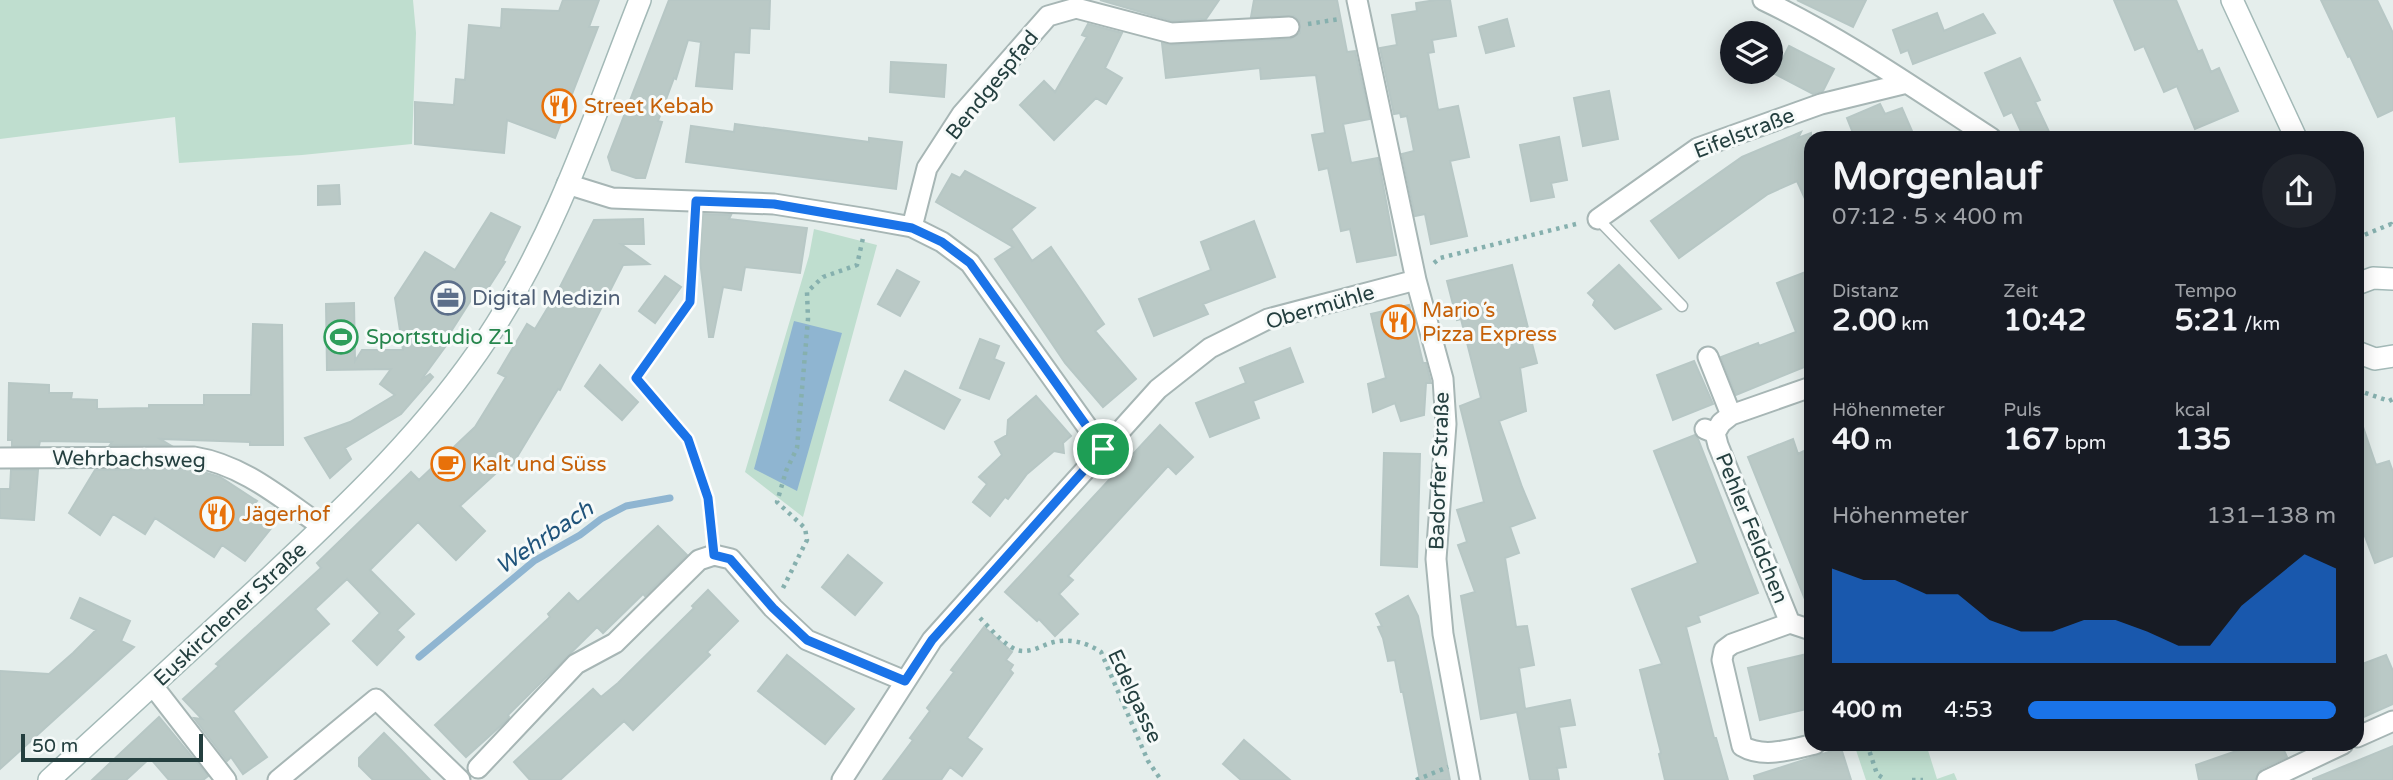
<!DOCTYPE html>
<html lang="de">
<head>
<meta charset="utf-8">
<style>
  body { margin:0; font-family:"Varela Round",sans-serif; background:#20242c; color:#f1f3f6; height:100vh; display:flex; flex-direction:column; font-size:26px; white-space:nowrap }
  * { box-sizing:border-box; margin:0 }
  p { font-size:23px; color:#9ea1a6 }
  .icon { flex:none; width:38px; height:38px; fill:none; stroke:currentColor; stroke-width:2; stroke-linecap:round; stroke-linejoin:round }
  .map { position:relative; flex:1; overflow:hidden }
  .drawer { position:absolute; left:1804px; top:131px; width:560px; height:620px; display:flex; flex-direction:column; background:#171b24; border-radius:21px; box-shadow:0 4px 18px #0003 }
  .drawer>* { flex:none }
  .fabs { position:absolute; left:1720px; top:21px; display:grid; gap:14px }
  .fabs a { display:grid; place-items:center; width:63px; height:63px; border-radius:50%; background:#171b24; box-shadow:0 4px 18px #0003; font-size:35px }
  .scale { position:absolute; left:21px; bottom:18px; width:182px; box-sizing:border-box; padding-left:7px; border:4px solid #243f3f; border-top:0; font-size:19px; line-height:24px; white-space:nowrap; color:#243f3f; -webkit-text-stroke:5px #f6faf9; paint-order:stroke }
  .pin { position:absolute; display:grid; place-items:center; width:60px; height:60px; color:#fff; margin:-30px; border:4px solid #fff; border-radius:50%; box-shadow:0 2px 7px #0007 }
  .round { display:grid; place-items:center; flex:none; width:74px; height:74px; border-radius:37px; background:#20242c }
  .summary { display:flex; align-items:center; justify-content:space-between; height:119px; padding:0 28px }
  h1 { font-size:38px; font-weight:800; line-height:52px }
  .figures { display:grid; grid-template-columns:repeat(3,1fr); gap:10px; height:119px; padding:7px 28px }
  .figures div { display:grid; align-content:center }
  .figures b { font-size:30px; font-weight:800 }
  .figures small { font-size:19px; font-weight:400 }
  .figures p { font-size:19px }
  .chart { height:196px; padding:14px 28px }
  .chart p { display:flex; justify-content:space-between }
  .chart svg { width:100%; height:126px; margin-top:7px; fill:#1a73e8; opacity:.7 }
  ul { padding:0 28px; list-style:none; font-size:23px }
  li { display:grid; grid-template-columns:112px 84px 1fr; align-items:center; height:52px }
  li i { height:18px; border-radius:9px; background:#1a73e8 }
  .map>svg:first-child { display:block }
  .green { fill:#bfdecf }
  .water { fill:#8fb5d1 }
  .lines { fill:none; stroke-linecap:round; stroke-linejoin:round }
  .stream { stroke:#8fb5d1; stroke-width:7 }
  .building { fill:#bac9c6; stroke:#b7c7c5; stroke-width:2 }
  .service-casing { stroke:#a7b6b5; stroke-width:13 }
  .minor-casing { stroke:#a7b6b5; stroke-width:23 }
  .secondary-casing { stroke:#a3b9b7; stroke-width:24 }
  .path { stroke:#86b0ae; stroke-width:4.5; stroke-dasharray:3.5 5; stroke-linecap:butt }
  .service { stroke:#fff; stroke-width:10 }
  .minor { stroke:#fff; stroke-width:19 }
  .secondary { stroke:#fff; stroke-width:21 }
  .route-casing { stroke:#fff; stroke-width:14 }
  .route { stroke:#1a73e8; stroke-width:9 }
  .labels { text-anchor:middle; stroke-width:6; stroke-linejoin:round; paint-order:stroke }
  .street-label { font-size:21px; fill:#243f3f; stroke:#f6faf9 }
  .food-label { font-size:21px; fill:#c56008; stroke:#f6faf9; text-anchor:start }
  .service-label { font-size:21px; fill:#4e5e75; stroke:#f6faf9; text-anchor:start }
  .leisure-label { font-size:21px; fill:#27864d; stroke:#f6faf9; text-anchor:start }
  .water-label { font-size:23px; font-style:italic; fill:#1f537a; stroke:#f6faf9 }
</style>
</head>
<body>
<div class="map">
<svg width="2393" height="780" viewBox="0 0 2393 780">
  <rect width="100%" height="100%" fill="#e5eeec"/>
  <path class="green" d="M0 0H413L416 33 412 144 302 155 179 163 175 117 0 139Z
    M814 229 877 245 803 517 745 472 809 256Z
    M1854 744H1926L1937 779 1954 773 1957 780H1866Z"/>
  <path class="water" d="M794 321 842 333 797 491 754 469Z"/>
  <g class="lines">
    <path class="stream" d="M419 657 534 561 580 535 601 519 626 506 670 498"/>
  </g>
  <path class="building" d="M563 0H599L589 27H598L555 138 507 120 504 153 415 144V102L454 105 456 79 465 80 469 25 501 28 502 9 559 11Z
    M669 0H770L769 29 750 28 749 53 734 52 732 89 696 86 701 42 688 40 676 79 674 78 658 121 662 122 645 178H636L612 170 608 157Z
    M1100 0H1219L1206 19 1172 21Z
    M1254 0H1337L1347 52 1355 51 1370 119 1343 124 1351 163 1378 158 1396 255 1357 262 1350 229 1341 231 1328 168 1319 170 1312 135 1325 133 1316 75 1261 79 1260 68 1166 78 1162 43 1172 45 1290 39 1300 33V21L1294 16 1251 17Z
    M1436 0H1450L1456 36 1432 40 1434 52 1428 53 1438 110 1458 106 1469 157 1450 161 1467 236 1431 244 1425 214 1415 216 1402 154 1414 151 1407 116 1401 117 1400 113 1394 114 1380 48 1397 45 1392 15 1417 11 1416 3Z
    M1797 0H1866L1853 27Z
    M2114 0H2176L2198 52 2202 50 2211 72 2219 68 2238 111 2195 129 2177 86 2164 92 2144 46 2135 50Z
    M2321 0H2377L2393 33V110L2378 117 2350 56 2348 57Z
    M1937 13 1944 31 1983 14 1995 33 1913 64 1908 50 1901 53 1893 30Z
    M1507 19 1514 46 1486 53 1479 27Z
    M1088 24 1122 33 1105 68 1122 78 1106 104 1096 98 1054 140 1020 105 1044 81 1055 92 1087 37 1082 35Z
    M1789 46 1834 69 1823 91 1813 94 1775 74Z
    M2020 58 2040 100 2035 102 2052 138H2024L2012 112 2004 116 1985 73Z
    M891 62 946 65 944 97 890 92Z
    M1609 91 1618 139 1583 146 1574 98Z
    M1880 104 1885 114 1902 108 1915 138H1855L1847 118Z
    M735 124 869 142V138L902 142 896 189 686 162 691 126 734 132Z
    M1801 132 1798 138 1811 133V212L1797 181 1768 194 1679 258 1651 221 1742 157Z
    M1559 137 1567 180 1551 183 1554 197 1531 201 1520 145Z
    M965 171 1035 208 1011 229 1032 261 1051 247 1104 324 1095 331 1136 379 1103 407 1065 363 995 259 1013 247 936 202 952 174 960 178Z
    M339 185 340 204 318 205V186Z
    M491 213 520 227 503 261 505 262 487 290 480 286 450 333 453 336 421 380 430 374 433 377 401 414 345 448 351 459 330 478 305 438 350 422 395 395 380 384 391 369 327 370 326 304 354 303 355 361 362 350H403L395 298 425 252 455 270Z
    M703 214 731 215 729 219 807 228 800 273 745 267 741 290 723 287 713 337H709L700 260Z
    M643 219 644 244H621L649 264 623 265 560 390 558 389 511 467 506 464 460 506 485 531 456 560 418 522 370 570 414 614 397 630 404 637 377 665 353 641 380 613 347 579 315 609 329 624 233 711 267 757 243 774 231 757 227 761 194 718 202 719 183 699 219 666 216 664 321 568 317 563 411 472 419 480 475 427 506 377 498 373 527 324 535 329 559 289 594 220Z
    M1254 221 1275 277 1203 304 1208 314 1154 336 1139 299 1211 270 1201 242Z
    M1512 265 1537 363 1520 368 1526 411 1499 421 1522 487 1535 518 1510 527 1519 553 1505 558 1516 627 1527 626 1534 665 1519 668 1525 709 1570 700 1575 725 1559 727 1566 767 1557 768 1559 780H1530L1517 712 1481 719 1461 596 1475 592 1458 545 1467 542 1457 510 1484 502 1460 406 1481 398 1461 319 1457 320 1447 281Z
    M1619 265 1661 309 1615 329 1593 305 1595 300 1588 293Z
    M897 270 919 282 900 316 878 304Z
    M1811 270V366L1809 365 1736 395 1721 357 1758 343 1759 346 1796 332 1777 283Z
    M665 276 681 287 655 323 639 311Z
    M1409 305 1423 363H1426L1431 383H1426L1424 415 1401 421 1395 403 1373 412 1368 384 1386 378 1371 314Z
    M253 324 282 325 283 445H250V442L160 439 170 445H110L112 442 40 441 39 446H12V440H8L9 383 49 385V393H72L71 399 97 400V409L149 408V405H204V395H251Z
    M980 339 999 346 994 359 1004 363 989 399 960 388Z
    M1290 348 1303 382 1253 401 1259 418 1210 437 1196 403 1246 383 1240 368Z
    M1694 361 1713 404 1673 420 1657 375Z
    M600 365 638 402 622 420 585 386Z
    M905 371 960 400 944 429 890 400Z
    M1036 396 1071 436 1063 443 1064 453 1054 451 1027 474 1008 499 1005 497 990 516 973 502 987 484 979 477 1002 455 995 442 1007 435 1008 420Z
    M2360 418 2376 465 2389 461 2393 472V556L2375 563 2357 515V419Z
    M1160 425 1193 457 1176 474 1168 466 1068 576 1073 580 1059 594 1078 614 1055 636 1039 619 1037 621 1005 592Z
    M1695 435 1698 439 1758 593 1698 616 1700 622 1686 627 1714 738H1716L1728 780H1665L1659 754 1661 753 1640 670 1662 664 1632 589 1698 563 1654 451Z
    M1793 439 1798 454 1806 450 1811 465 1810 612 1748 457Z
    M1384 453 1420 454 1417 567 1381 565Z
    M193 469 220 477 257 501 254 504 277 521 245 561 222 545 214 557 155 518 145 534 113 514 100 535 69 513 95 470Z
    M11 470H38L34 520 0 518V489H10Z
    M658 526 687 555 645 596 643 594 603 633 597 627 508 715 509 717 507 720 466 757 435 725 550 617 548 614 569 593 578 602Z
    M848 555 882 583 855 615 822 587Z
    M708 590 738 621 707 652 710 655 633 730 624 721 560 780H530L514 762 593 689 601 697 618 683 694 608 692 606Z
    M1408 596 1418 616 1450 780H1420L1403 692H1401L1395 660 1388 661 1383 638 1378 627 1382 626 1376 614Z
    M80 598 130 621 121 641 134 647 0 769V671L49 674 73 653 96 630 71 618Z
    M984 627 1012 652 1006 660 1013 665 1010 670 1013 673 967 738 982 749 962 776 950 767 941 780H883L913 740 910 738 930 711 927 708 954 672 951 670Z
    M1811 653V708L1760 720 1748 668Z
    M787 655 854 709 825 744 758 691Z
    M2386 655 2393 671V704L2357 720V666Z
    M159 717 208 776 203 780H169L150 758 126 780H92Z
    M384 733 401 750 430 780H373L359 766V758Z
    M1244 740 1290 780H1241L1223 764Z
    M2243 744H2281L2287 757 2261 769 2255 780H2199L2196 765 2245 748Z
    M2393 746V780H2313V779Z
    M1841 748 1851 780H1755L1754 776Z"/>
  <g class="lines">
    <defs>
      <path id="service" d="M696 202 690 302 636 378 688 439 708 498 714 555
        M1598 219 1682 306"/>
      <path id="minor" d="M1357 0 1416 280 1443 379 1446 424 1436 559 1443 634 1470 780
        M1763 0C1843 38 1917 90 1991 138
        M567 184 612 198 774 204 868 219 912 227 942 242 970 263 1103 449
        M1598 219 1698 148 1821 104 1907 83
        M912 227 927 168 962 114 1048 16 1076 8 1171 33 1289 27
        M1708 357 1731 415
        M1705 429 1715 433 1721 423 1731 415 1811 387
        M1715 433 1718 445 1790 623 1811 630
        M0 458 194 457C244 465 282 499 323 527
        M1790 623 1732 644 1724 650 1722 660 1742 746C1764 759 1792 749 1815 744
        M153 686 226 780
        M2357 737 2393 721
        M478 768 576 664 615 643 699 560 714 555 731 559 773 608 807 640 905 681
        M278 780 376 699 460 780
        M842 780 932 640 1158 389 1210 348 1268 319 1416 280
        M2267 780 2343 744"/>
      <path id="secondary" d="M2232 0 2296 138
        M2357 284 2373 278 2393 279
        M2357 352 2375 359 2393 356
        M49 780C123 712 198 644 271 576 350 502 428 428 488 337 556 234 595 114 640 0"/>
    </defs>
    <use href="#service" class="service-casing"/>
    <use href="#minor" class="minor-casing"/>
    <use href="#secondary" class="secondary-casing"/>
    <path class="path" d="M1308 24 1340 19
      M2357 238 2391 224 2393 229
      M1434 263 1440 258 1580 223
      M2357 390 2389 401 2393 399
      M783 588 807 540 805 528 777 502 786 471 797 448 808 319 807 292 823 277 857 265 863 238
      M980 618C990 628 1004 645 1017 650 1030 654 1042 645 1054 642 1071 638 1087 643 1101 652L1148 761 1161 780
      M1867 744 1877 774 1886 780
      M1416 780 1448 767
      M1912 780H1923"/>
    <use href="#service" class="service"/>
    <use href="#minor" class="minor"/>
    <use href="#secondary" class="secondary"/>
  </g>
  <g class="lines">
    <defs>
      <path id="route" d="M696 201 774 204 912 228 942 242 970 263 1103 449 932 640 905 681 807 640 773 608 730 559 714 555 708 498 688 439 636 378 690 302Z"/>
    </defs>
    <use href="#route" class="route-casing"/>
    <use href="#route" class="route"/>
  </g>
  <defs>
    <symbol id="restaurant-ring" viewBox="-11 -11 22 22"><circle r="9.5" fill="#f6faf9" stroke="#e8710a" stroke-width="1.5"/><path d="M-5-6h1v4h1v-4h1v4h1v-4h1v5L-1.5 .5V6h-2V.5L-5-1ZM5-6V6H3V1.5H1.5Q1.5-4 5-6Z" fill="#e8710a"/></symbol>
    <symbol id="office-ring" viewBox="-11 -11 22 22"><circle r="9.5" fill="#f6faf9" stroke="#5c6f8a" stroke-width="1.5"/><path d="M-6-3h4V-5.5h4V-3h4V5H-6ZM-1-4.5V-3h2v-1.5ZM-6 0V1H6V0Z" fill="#5c6f8a"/></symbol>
    <symbol id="stadium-ring" viewBox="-11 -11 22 22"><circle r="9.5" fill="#f6faf9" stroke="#2e9e5b" stroke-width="1.5"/><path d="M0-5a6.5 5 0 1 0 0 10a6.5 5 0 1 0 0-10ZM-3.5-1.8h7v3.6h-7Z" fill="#2e9e5b"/></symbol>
    <symbol id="cafe-ring" viewBox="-11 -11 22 22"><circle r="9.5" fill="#f6faf9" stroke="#e8710a" stroke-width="1.5"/><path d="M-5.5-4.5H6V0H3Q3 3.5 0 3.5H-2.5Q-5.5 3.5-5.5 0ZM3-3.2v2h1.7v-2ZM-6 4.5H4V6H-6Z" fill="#e8710a"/></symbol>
  </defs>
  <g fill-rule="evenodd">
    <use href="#restaurant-ring" x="540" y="87" width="38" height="38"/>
    <use href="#office-ring" x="429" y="279" width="38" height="38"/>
    <use href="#restaurant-ring" x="1379" y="303" width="38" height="38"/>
    <use href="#stadium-ring" x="322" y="318" width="38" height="38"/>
    <use href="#cafe-ring" x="429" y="445" width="38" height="38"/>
    <use href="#restaurant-ring" x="198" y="495" width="38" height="38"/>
  </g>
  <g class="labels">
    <g class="street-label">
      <text transform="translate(992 85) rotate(-51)" y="7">Bendgespfad</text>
      <text transform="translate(1744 133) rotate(-21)" y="7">Eifelstraße</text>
      <text transform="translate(1320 307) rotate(-16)" y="7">Obermühle</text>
      <text transform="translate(129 459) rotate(1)" y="7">Wehrbachsweg</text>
      <text transform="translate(1439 471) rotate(-88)" y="7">Badorfer Straße</text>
      <text transform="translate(1752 528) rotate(68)" y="7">Pehler Feldchen</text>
      <text transform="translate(230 614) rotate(-43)" y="7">Euskirchener Straße</text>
      <text transform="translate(1135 696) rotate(65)" y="7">Edelgasse</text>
    </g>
    <g class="food-label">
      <text x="584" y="113">Street Kebab</text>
      <text x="1422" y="317">Mario´s<tspan x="1422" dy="24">Pizza Express</tspan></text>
      <text x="472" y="471">Kalt und Süss</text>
      <text x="242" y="521">Jägerhof</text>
    </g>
    <g class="service-label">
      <text x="472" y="305">Digital Medizin</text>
    </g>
    <g class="leisure-label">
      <text x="366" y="344">Sportstudio Z1</text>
    </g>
    <g class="water-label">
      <text transform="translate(544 537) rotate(-34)" y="8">Wehrbach</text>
    </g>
  </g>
</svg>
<div class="fabs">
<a><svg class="icon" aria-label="layers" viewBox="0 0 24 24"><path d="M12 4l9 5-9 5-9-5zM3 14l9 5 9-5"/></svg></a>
</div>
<div class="scale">50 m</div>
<div class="pin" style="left:1103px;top:449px;background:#1e9e55"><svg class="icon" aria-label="arrive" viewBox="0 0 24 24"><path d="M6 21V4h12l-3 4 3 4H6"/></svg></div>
<section class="drawer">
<div class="summary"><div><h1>Morgenlauf</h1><p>07:12 · 5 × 400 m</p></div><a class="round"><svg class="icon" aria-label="share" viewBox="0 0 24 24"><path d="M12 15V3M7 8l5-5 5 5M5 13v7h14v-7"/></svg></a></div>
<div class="figures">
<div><p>Distanz</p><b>2.00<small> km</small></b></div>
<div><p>Zeit</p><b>10:42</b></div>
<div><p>Tempo</p><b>5:21<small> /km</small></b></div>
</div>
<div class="figures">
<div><p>Höhenmeter</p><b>40<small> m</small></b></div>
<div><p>Puls</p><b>167<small> bpm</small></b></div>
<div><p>kcal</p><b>135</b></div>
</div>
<div class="chart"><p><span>Höhenmeter</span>131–138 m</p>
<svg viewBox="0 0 160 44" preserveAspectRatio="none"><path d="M0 44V11L10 15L20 15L30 20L40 20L50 29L60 33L70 33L80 29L90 29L100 33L110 38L120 38L130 24L140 15L150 6L160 11V44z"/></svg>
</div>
<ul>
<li><b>400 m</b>4:53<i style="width:100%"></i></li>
</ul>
</section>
</div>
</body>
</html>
